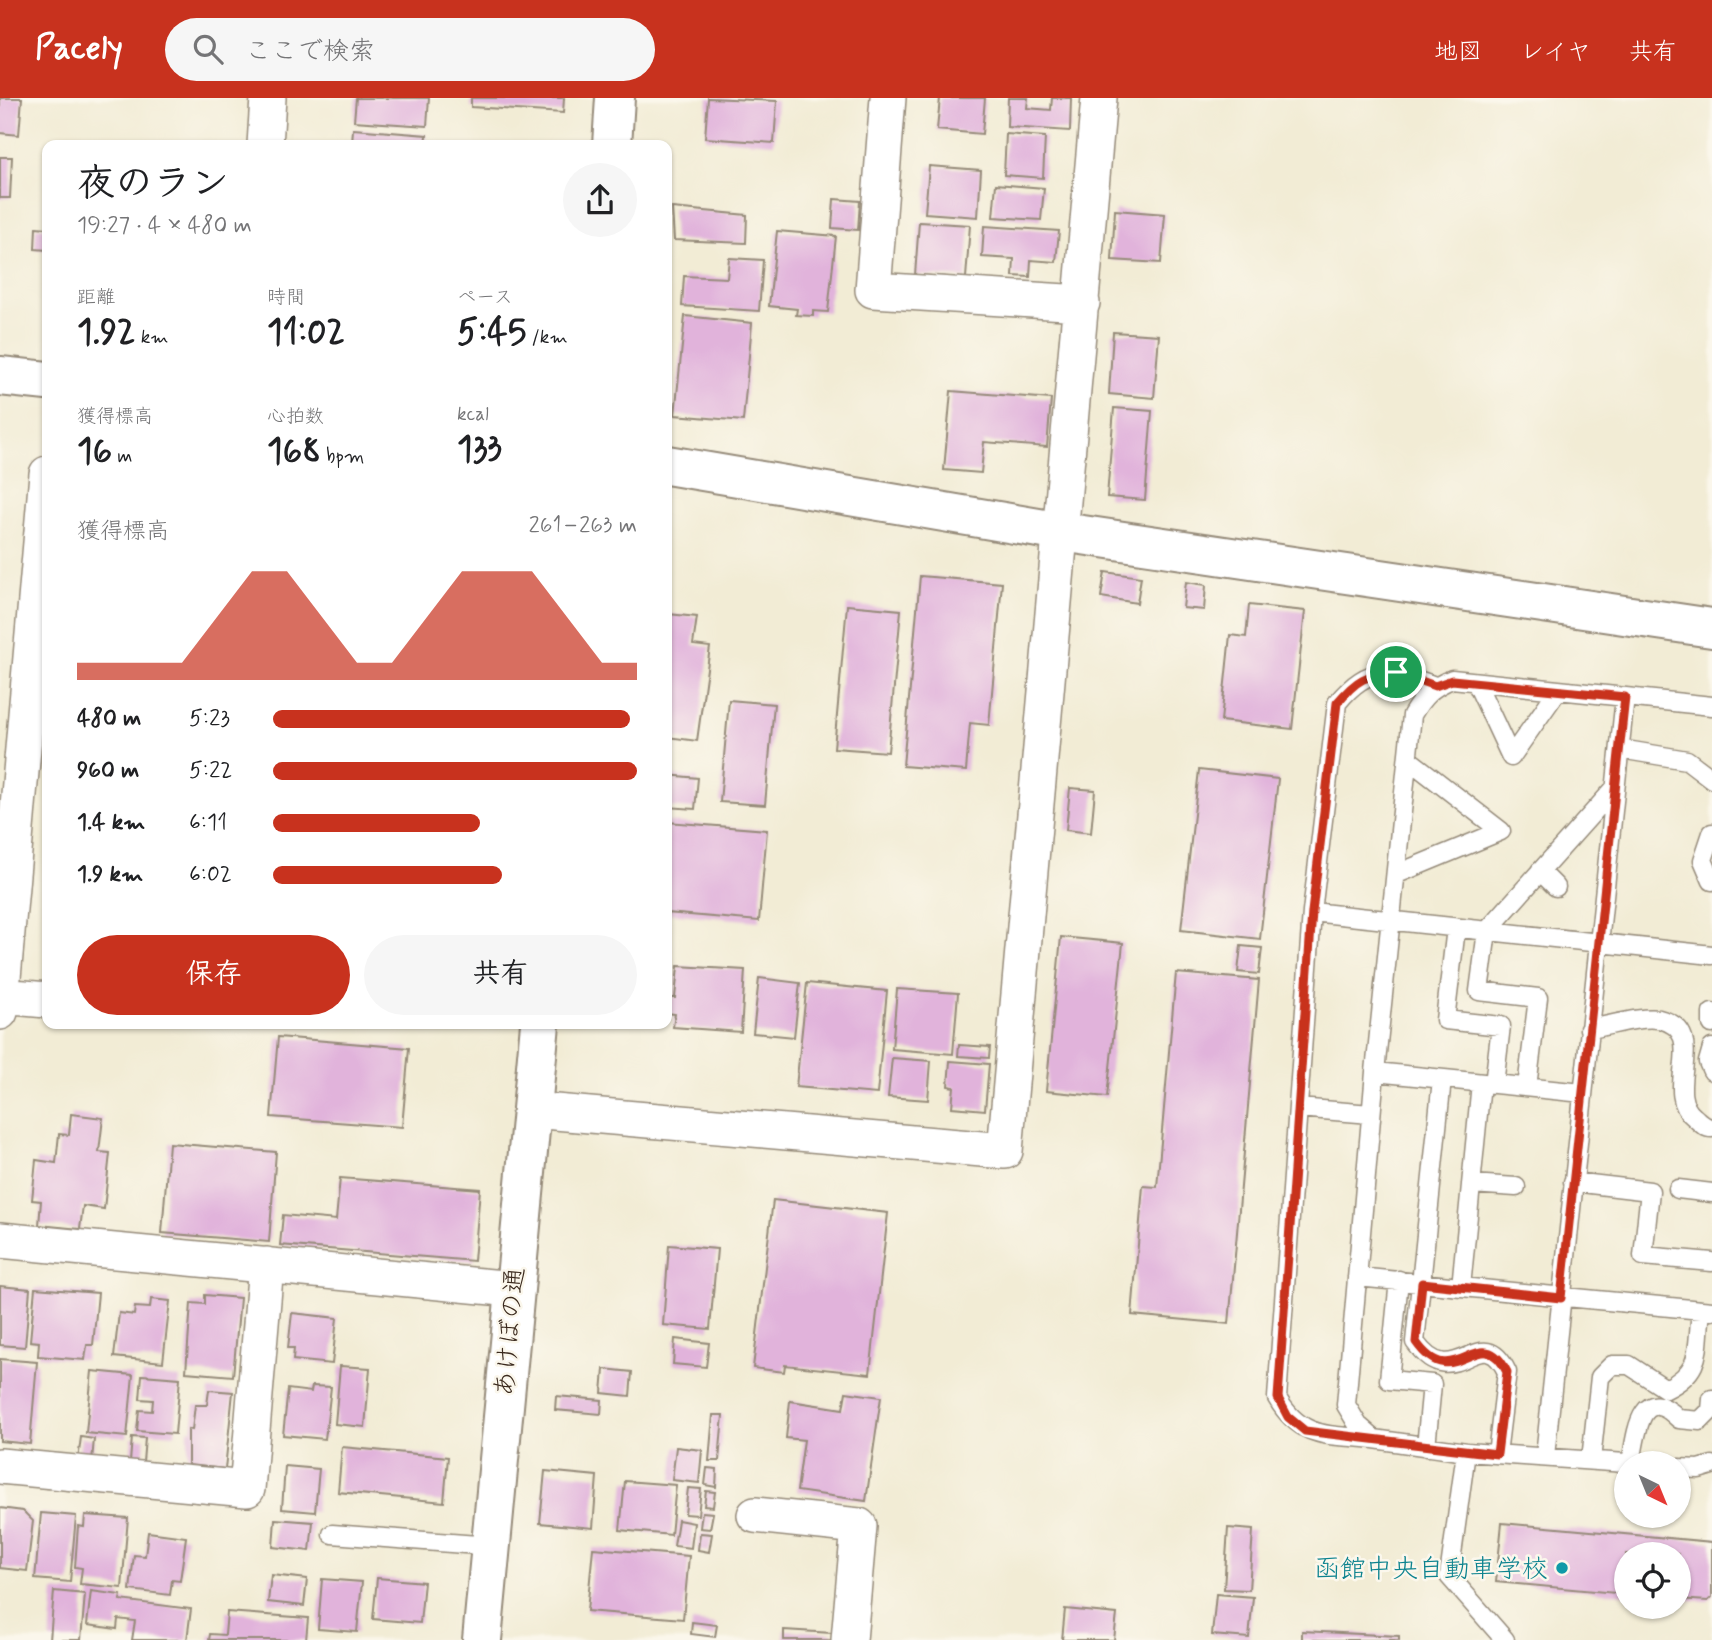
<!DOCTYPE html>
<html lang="ja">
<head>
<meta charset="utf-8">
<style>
  body { margin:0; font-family:Mynerve,"Klee One",sans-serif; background:#f6f6f6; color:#202124; height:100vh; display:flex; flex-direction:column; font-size:26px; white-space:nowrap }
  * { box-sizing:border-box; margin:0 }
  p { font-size:23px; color:#757577 }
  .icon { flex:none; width:38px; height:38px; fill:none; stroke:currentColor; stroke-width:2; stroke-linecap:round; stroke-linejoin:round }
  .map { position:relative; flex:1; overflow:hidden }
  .sheet { position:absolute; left:42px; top:42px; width:630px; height:889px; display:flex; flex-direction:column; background:#fff; border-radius:14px; box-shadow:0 2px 5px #0004 }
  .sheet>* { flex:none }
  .needle { width:46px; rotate:137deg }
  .tools { position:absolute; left:1614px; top:1353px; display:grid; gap:14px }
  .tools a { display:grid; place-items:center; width:77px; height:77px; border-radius:50%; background:#fff; box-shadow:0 2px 5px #0004; font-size:35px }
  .pin { position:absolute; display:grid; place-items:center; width:60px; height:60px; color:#fff; margin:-30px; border:4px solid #fff; border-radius:50%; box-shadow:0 2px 7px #0007 }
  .round { display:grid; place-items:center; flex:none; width:74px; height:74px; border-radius:37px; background:#f6f6f6 }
  .overview { display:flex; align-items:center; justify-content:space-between; height:119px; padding:0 35px }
  h1 { font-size:38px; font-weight:700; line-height:52px }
  .metrics { display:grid; grid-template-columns:repeat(3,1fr); gap:10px; height:119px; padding:7px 35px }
  .metrics div { display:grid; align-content:center }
  .metrics b { font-size:35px; font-weight:700 }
  .metrics small { font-size:19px; font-weight:400 }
  .metrics p { font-size:19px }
  .chart { height:196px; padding:14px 35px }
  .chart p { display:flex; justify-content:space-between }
  .chart svg { width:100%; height:126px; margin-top:7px; fill:#c8321e; opacity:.7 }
  .cta { display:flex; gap:14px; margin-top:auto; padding:14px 35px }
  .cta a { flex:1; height:80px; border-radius:42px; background:#c8321e; color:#fff; font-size:28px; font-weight:700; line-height:80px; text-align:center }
  .cta a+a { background:#f6f6f6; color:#202124 }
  ul { padding:0 35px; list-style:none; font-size:23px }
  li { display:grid; grid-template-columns:112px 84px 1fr; align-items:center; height:52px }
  li i { height:18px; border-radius:9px; background:#c8321e }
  header { display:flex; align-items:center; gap:42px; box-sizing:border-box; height:98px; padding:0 35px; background:#c8321e; color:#fff }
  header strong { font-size:33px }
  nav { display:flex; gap:38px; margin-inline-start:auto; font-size:24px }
  .search { width:490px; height:63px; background:#f6f6f6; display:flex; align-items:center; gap:18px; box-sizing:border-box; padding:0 24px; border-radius:38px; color:#757577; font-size:26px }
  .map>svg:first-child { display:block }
  .building { fill:#e1b3db }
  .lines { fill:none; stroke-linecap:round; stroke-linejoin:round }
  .lane-casing { stroke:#968b7a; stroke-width:21 }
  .street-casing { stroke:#968b7a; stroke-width:38 }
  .secondary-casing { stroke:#968b7a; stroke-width:42 }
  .lane { stroke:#fff; stroke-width:18 }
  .street { stroke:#fff; stroke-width:35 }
  .secondary { stroke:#fff; stroke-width:38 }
  .route-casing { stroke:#fff; stroke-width:14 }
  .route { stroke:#c8321e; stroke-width:9 }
  .culture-dot { fill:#0f9aa8; stroke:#fbf7ec; stroke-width:2.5 }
  .labels { text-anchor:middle; stroke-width:5; stroke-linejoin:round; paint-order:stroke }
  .street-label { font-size:26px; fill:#3b2a1e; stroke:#fbf7ec }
  .culture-label { font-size:26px; fill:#0d838f; stroke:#fbf7ec; text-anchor:end }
</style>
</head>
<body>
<header>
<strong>Pacely</strong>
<div class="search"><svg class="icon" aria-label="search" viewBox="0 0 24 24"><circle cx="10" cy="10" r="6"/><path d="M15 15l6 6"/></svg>ここで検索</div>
<nav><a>地図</a><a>レイヤ</a><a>共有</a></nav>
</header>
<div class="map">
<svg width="1712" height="1542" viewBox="0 0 1712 1542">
  <rect width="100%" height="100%" fill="#fbf7ec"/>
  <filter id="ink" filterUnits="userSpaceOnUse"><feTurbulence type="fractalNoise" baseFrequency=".0143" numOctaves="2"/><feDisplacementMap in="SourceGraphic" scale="14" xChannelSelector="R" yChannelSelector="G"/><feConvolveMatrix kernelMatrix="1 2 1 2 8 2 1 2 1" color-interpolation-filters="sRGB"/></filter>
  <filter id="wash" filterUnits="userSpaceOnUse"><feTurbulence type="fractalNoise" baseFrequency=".00686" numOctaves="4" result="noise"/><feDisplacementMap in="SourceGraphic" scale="28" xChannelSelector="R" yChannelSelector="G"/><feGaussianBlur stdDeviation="1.57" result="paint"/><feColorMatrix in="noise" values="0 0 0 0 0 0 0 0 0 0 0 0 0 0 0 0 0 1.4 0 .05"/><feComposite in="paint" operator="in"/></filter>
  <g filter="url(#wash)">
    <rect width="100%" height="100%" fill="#f2ecd5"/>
    <g id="blocks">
      <path class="building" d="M0 0H22L19 37 0 35Z
        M356 0H429L427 28 354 23Z
        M471 0H564L563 15 471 9Z
        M708 0 777 3 774 45 705 40Z
        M940 0H985L982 36 937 32Z
        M1008 0H1028L1027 10 1051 12 1052 0H1071L1070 33 1007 29Z
        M353 31 427 37 426 47H352Z
        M1006 36 1045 39 1043 80 1004 77Z
        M0 59H12L10 100H0Z
        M929 68 981 72 978 119 925 115Z
        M996 86 1044 90 1041 122 993 119Z
        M834 101 860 103 858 132 832 130Z
        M672 110 747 117 746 145 674 142Z
        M1115 112 1165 116 1161 165 1112 162Z
        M919 124 970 127 966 180 915 177Z
        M984 128 1059 133 1056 164 1031 162 1030 179 1013 178 1014 161 982 159Z
        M36 129 47 130V152L35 151Z
        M777 133 836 138 828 214 813 213V218L796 217 797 211 769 208Z
        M729 160 763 162 759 213 682 208 684 178 727 180Z
        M685 218 752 225 743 323 675 317Z
        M1113 234 1159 237 1154 300 1109 296Z
        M951 293 1051 301 1047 349 984 344 981 375 944 372Z
        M1114 310 1152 313 1145 402 1107 399Z
        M1105 474 1141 479 1137 505 1101 499Z
        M920 478 1002 485 989 627 970 625 966 673 903 668Z
        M1186 484 1206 487 1204 512 1183 510Z
        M847 507 901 512 888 654 834 650Z
        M1249 507 1305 513 1292 631 1221 623 1230 537 1246 539Z
        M668 516 697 519 693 547 710 549 697 643 667 639Z
        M729 602 774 606 765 707 720 704Z
        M1199 672 1278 681 1260 841 1181 832Z
        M667 677 698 680 695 711 667 709Z
        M1070 690 1095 692 1091 735 1066 732Z
        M667 724 767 732 759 823 667 815Z
        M1061 839 1123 845 1107 999 1046 993Z
        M1241 848 1262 850 1259 876 1238 874Z
        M678 868 745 872 741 934 673 929 675 916 667 915V900H675Z
        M1176 875 1259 882 1229 1226 1132 1217 1143 1088 1157 1089Z
        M759 880 800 885 794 939 753 935Z
        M807 885 887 893 877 996 796 989Z
        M897 891 958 895 953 956 892 951Z
        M278 939 409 950 402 1029 271 1019Z
        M959 947 990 949 989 960 958 958Z
        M892 960 931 963 928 1002 888 999Z
        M950 963 989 966 985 1012 952 1009 954 989 948 988Z
        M71 1016 103 1020 99 1054 110 1055 104 1111 83 1108 80 1131 39 1127 41 1103 32 1102 36 1062 56 1065 59 1036 69 1037Z
        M169 1045 276 1054 269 1144 162 1135Z
        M340 1080 480 1091 474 1163 280 1147 283 1117 336 1122Z
        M773 1102 888 1115 870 1276 785 1267 784 1274 753 1270Z
        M669 1147 717 1151 710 1231 663 1227Z
        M0 1188 30 1191 25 1249 0 1247Z
        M35 1190 98 1195 93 1247H87L85 1262 38 1258 39 1244 30 1243Z
        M205 1197 240 1200 233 1278 186 1274 191 1205 205 1206Z
        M151 1201 170 1203 163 1264 114 1259 119 1215 134 1217 135 1209 150 1210Z
        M292 1215 337 1220 332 1266 293 1262 294 1250H288Z
        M675 1241 709 1245 706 1269 673 1266Z
        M0 1261 37 1264 30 1346 0 1343Z
        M340 1268 370 1270 365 1329 335 1326Z
        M604 1271 632 1274 630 1298 602 1295Z
        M92 1273 133 1277 127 1339 86 1335Z
        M142 1277 180 1280 175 1336 137 1333 139 1312 152 1313 153 1302 140 1301Z
        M312 1288 331 1289 325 1341 283 1337 288 1291 311 1294Z
        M209 1292 233 1294 225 1371 188 1367V1331L192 1332 195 1307H207Z
        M846 1294 881 1299 866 1403 797 1393 804 1342 786 1340 790 1303 843 1311Z
        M556 1298 602 1302 601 1316 555 1312Z
        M713 1317H723L719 1363H709Z
        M81 1339 94 1341 92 1363 78 1362Z
        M132 1339 145 1340 143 1364H130Z
        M342 1349 448 1359 444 1404 338 1394Z
        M676 1349 702 1352 699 1385 672 1382Z
        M285 1368 319 1371 315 1414 282 1411Z
        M707 1370 717 1371 716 1389 705 1387Z
        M545 1373 597 1378 593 1430 540 1425Z
        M625 1383 676 1387 671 1437 620 1432Z
        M688 1390 701 1391 698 1417 685 1416Z
        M706 1393 715 1394 713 1409 704 1408Z
        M0 1410 23 1413 33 1423 27 1473 0 1470Z
        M702 1414 713 1415 710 1431 700 1430Z
        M41 1415 76 1418 70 1484 35 1481Z
        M85 1417 128 1420 122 1490 80 1486 82 1470 75 1469 78 1428 84 1429Z
        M275 1421 313 1424 310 1453 273 1449Z
        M678 1422 694 1425 691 1450 674 1448Z
        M1502 1425 1712 1444V1499L1708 1503 1678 1501V1456H1626V1496L1496 1484Z
        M1228 1430 1253 1432 1249 1492 1224 1491Z
        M148 1434 186 1439 180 1483 172 1482 170 1497 130 1492 134 1457 145 1458Z
        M700 1435 712 1436 709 1454 698 1452Z
        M593 1450 689 1458 683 1521 587 1513Z
        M271 1477 307 1481 304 1508 268 1504Z
        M377 1480 424 1484 420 1525 373 1521Z
        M322 1481 362 1484 357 1534 318 1531Z
        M54 1493 85 1496 81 1542H50Z
        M91 1493 121 1497 120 1502 191 1511 187 1542H132L135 1523 118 1521 117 1531 87 1527Z
        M1216 1496 1253 1499 1249 1540 1212 1537Z
        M1065 1511 1117 1516 1114 1542H1062Z
        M227 1514 308 1520 306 1542H209L210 1536 225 1537Z
        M692 1524 717 1527 715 1539 691 1536Z
        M784 1532 832 1535V1542H784Z
        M1302 1533 1399 1538V1542H1302Z"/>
    </g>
  </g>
  <g filter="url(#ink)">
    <use href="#blocks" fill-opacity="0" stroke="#968b7a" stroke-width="2"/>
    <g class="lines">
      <defs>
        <path id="lane" d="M1476 584 1511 659 1558 592
          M1620 651 1687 662 1712 681
          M1712 735 1703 762 1712 783
          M1540 773 1556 789
          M1397 776 1501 733 1408 661
          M1312 814 1712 857
          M1456 830 1445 922 1501 928 1494 986
          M1712 915V926
          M1589 931C1610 928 1639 918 1659 921 1712 933 1661 993 1694 1019 1700 1024 1704 1030 1712 1030
          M1712 950 1708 964 1712 973
          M1375 974 1583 995
          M1442 981 1415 1244C1455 1300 1481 1219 1507 1274L1497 1356
          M1527 989 1538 900 1479 893 1487 833 1615 690
          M1298 1010 1371 1016
          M1573 1084 1650 1093 1643 1158 1712 1164
          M1471 1086 1516 1089
          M1678 1091 1712 1095
          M1357 1179 1712 1213
          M1399 1182 1389 1282 1432 1286 1426 1349
          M1461 1189 1481 985
          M1374 1341C1330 1336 1302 1343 1277 1300L1312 814 1337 605C1370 565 1390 572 1435 588
          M1466 1354 1449 1478 1505 1542
          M1545 1358 1625 599
          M1591 1362 1600 1279 1612 1267H1629L1666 1291C1704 1272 1696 1252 1701 1213
          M1626 1365 1466 1354 1374 1341 1358 1327 1346 1307 1375 974 1412 617C1423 598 1432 589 1452 581L1712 608
          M1631 1365C1636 1338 1640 1282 1679 1321L1700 1323 1711 1312 1712 1301
          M1678 1370 1699 1371 1712 1367
          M332 1436 491 1448"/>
        <path id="street" d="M888 0 873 192 1082 205
          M265 47 268 0
          M1 898 47 902
          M0 914 47 376
          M532 1012 1005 1053 1099 0
          M0 1142 513 1191
          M0 1368 247 1391 266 1167
          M755 1417 859 1428 849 1542"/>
        <path id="secondary" d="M612 47 615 0
          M0 278 47 283
          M667 367 1062 434 1712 530
          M482 1542 540 926"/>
      </defs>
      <use href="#lane" class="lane-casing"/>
      <use href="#street" class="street-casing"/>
      <use href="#secondary" class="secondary-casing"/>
      <use href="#lane" class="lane"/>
      <use href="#street" class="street"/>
      <use href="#secondary" class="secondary"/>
    </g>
  </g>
  <g class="lines" filter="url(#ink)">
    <defs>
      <path id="route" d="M1396 574 1435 588 1452 582 1625 599 1561 1200 1422 1185 1416 1244C1455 1300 1480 1219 1507 1274L1497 1356 1305 1333 1288 1319 1278 1300 1312 814 1337 605C1357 581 1365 577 1396 574Z"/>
    </defs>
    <use href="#route" class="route-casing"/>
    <use href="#route" class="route"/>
  </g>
  <circle class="culture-dot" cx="1562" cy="1470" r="7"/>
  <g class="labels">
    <g class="street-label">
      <text transform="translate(509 1234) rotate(-85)" y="9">あけぼの通</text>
    </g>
    <g class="culture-label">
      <text x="1548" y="1479">函館中央自動車学校</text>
    </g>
  </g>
</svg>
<div class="tools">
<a><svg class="needle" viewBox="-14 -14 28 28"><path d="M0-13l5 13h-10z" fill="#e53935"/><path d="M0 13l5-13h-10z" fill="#757577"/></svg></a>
<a><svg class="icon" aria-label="locate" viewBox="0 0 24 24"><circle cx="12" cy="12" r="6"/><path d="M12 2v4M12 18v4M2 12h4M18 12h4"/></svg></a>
</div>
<div class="pin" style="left:1396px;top:574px;background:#1e9e55"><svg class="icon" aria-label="arrive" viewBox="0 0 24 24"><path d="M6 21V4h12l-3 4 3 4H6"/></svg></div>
<section class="sheet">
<div class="overview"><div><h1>夜のラン</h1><p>19:27 · 4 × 480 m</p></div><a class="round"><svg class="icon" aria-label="share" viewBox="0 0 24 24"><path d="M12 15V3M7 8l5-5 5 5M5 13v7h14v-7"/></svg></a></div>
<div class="metrics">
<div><p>距離</p><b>1.92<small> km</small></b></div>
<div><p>時間</p><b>11:02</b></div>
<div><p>ペース</p><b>5:45<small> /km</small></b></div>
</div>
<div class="metrics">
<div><p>獲得標高</p><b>16<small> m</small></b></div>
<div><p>心拍数</p><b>168<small> bpm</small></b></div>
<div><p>kcal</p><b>133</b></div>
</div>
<div class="chart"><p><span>獲得標高</span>261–263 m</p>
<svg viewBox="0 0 160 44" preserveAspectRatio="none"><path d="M0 44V38L10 38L20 38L30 38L40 22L50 6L60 6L70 22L80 38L90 38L100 22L110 6L120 6L130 6L140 22L150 38L160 38V44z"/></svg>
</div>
<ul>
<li><b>480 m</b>5:23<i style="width:98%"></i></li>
<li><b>960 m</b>5:22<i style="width:100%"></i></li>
<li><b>1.4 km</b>6:11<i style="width:57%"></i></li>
<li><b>1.9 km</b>6:02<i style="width:63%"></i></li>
</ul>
<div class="cta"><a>保存</a><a>共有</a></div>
</section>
</div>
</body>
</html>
